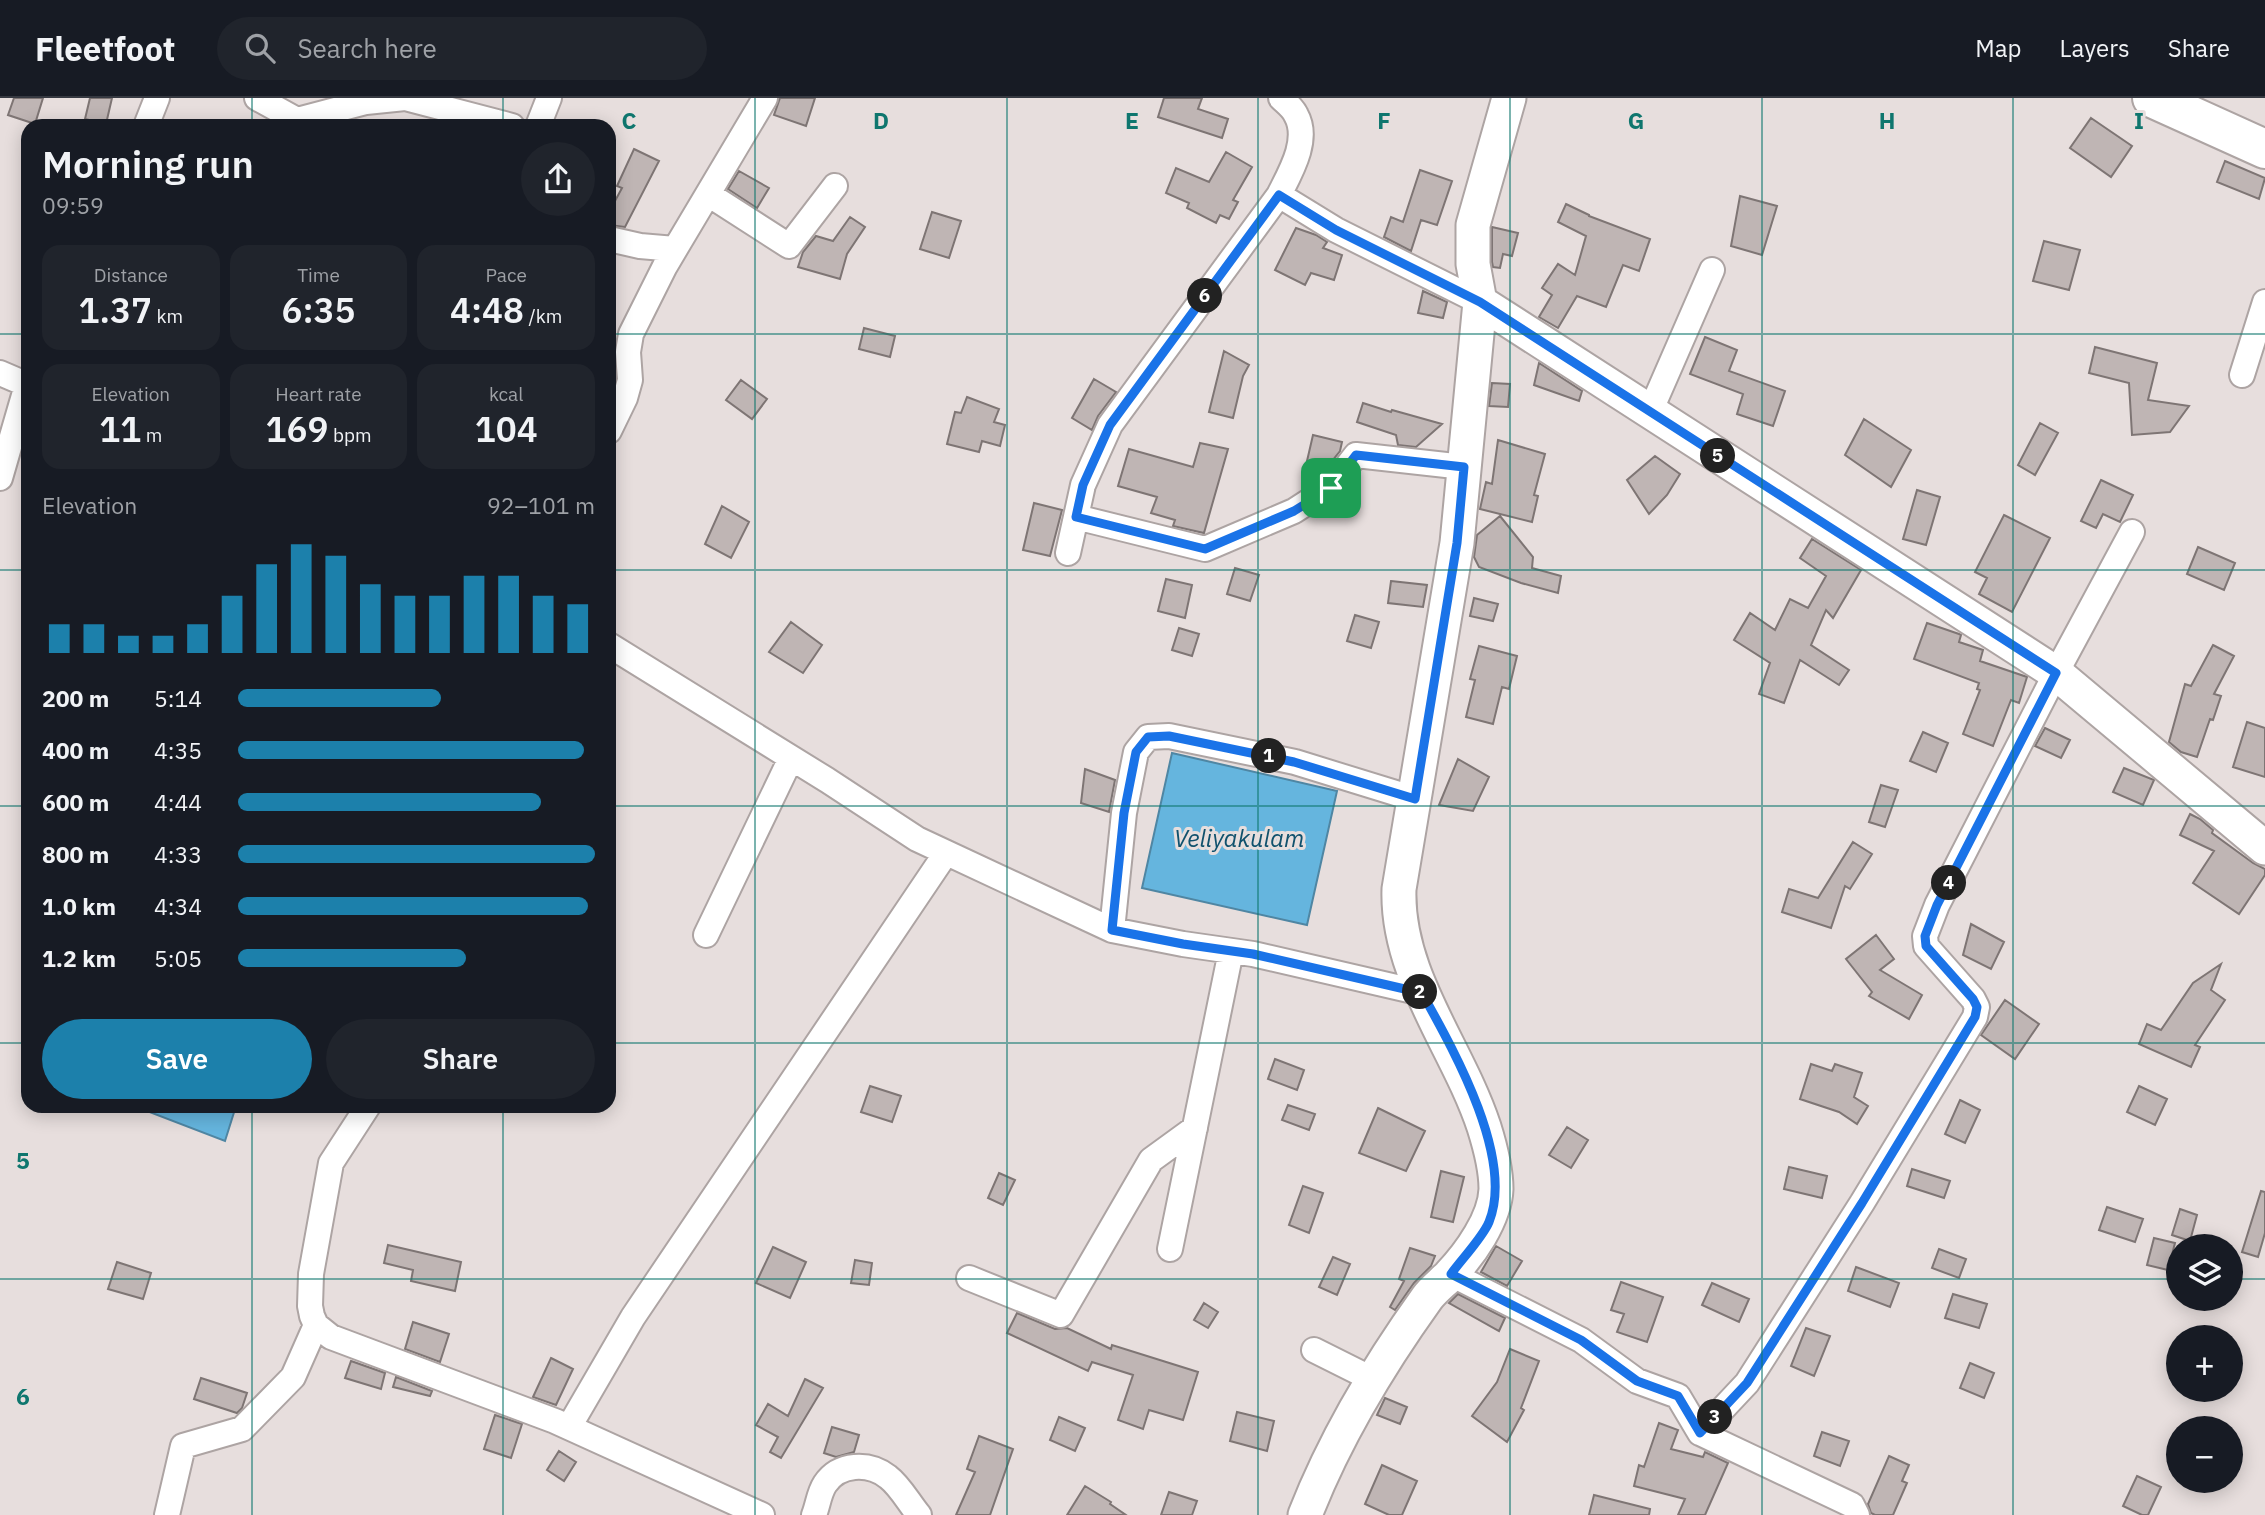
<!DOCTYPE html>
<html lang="en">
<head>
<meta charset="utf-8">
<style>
  body { margin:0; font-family:"IBM Plex Sans",sans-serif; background:#20242c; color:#f1f3f6; height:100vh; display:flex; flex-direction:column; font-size:26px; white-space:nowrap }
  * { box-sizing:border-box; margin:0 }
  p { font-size:23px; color:#9ea1a6 }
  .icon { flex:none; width:38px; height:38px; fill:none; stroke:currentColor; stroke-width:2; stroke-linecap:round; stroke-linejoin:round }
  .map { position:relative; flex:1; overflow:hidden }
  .sheet { position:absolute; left:21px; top:21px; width:595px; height:994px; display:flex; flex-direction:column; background:#171b24; border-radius:21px; box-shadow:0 4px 18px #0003 }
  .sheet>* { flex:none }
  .fabs { position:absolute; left:2166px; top:1136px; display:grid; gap:14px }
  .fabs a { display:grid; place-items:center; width:77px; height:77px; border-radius:50%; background:#171b24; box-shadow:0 4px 18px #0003; font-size:35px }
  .pin { position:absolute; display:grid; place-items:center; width:60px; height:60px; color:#fff; margin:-30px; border-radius:14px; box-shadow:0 4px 10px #0006 }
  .km { position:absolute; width:35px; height:35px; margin:-18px; border-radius:50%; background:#222; color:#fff; font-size:19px; line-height:35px; text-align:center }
  .round { display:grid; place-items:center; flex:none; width:74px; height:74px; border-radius:37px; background:#20242c }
  .headline { display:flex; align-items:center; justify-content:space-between; height:119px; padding:0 21px }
  h1 { font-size:38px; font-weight:600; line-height:52px }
  .metrics { display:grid; grid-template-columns:repeat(3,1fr); gap:10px; height:119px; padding:7px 21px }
  .metrics div { display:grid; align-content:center; border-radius:18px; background:#20242c; text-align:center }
  .metrics b { font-size:35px; font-weight:600 }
  .metrics small { font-size:19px; font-weight:400 }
  .metrics p { font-size:19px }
  .chart { height:196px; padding:14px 21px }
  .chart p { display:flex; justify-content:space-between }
  .chart svg { width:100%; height:126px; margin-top:7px; stroke:#1c80ab; stroke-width:6 }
  .button { display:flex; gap:14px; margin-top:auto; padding:14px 21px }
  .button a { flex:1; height:80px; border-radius:42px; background:#1c80ab; color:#fff; font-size:28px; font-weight:600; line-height:80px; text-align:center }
  .button a+a { background:#20242c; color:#f1f3f6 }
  ul { padding:0 21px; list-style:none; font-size:23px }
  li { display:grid; grid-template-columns:112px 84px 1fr; align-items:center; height:52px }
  li i { height:18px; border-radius:9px; background:#1c80ab }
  header { display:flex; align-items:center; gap:42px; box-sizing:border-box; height:98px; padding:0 35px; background:#171b24; border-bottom:2px solid #363941 }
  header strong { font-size:33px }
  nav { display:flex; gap:38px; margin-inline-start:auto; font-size:24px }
  .search { width:490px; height:63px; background:#20242c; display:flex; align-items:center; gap:18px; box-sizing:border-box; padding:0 24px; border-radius:38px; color:#9ea1a6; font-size:26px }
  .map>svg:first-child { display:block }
  .water { fill:#65b5de; stroke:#4f86a3; stroke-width:2 }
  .building { fill:#bfb5b4; stroke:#7e7574; stroke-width:2 }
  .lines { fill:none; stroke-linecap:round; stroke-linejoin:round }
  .minor-casing { stroke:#ada4a3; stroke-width:28 }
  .secondary-casing { stroke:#ada4a3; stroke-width:37 }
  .primary-casing { stroke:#ada4a3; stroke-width:42 }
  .minor { stroke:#fff; stroke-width:24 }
  .secondary { stroke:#fff; stroke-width:33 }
  .primary { stroke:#fff; stroke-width:38 }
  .route-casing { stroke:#fff; stroke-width:14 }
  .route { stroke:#1a73e8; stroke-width:9 }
  .grid { fill:none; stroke:#0f766e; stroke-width:2; stroke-opacity:0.55 }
  .labels { text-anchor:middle; stroke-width:6; stroke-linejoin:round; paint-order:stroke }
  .water-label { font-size:24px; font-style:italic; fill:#10516d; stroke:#e7dedd }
  .grid-label { font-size:23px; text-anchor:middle; font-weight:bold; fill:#0f766e; stroke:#e7dedd; stroke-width:6; stroke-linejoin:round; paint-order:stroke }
</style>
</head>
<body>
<header>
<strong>Fleetfoot</strong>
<div class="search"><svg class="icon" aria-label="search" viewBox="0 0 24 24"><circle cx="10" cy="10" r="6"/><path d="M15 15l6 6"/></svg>Search here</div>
<nav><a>Map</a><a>Layers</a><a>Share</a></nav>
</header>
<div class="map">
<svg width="2265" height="1417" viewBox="0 0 2265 1417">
  <rect width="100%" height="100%" fill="#e7dedd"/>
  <path class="water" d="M1172 655 1337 693 1307 827 1142 790Z
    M140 1008H236L225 1043 139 1010Z"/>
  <path class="building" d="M14 0H43L35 26 8 17Z
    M90 0H112L106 26 85 21Z
    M780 0H815L806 28 774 17Z
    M1164 0H1202L1198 11 1228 21 1222 40 1158 19Z
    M2091 20 2132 48 2111 79 2070 50Z
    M634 51 659 63 625 129 609 127V114L622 90 617 88Z
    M1226 54 1252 69 1233 102 1238 104 1229 121 1220 117 1216 125 1187 110 1189 105 1166 95 1176 70 1209 84Z
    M2225 63 2265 80 2259 101 2217 84Z
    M1420 72 1452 83 1437 127 1421 122 1411 153 1384 139 1391 119 1403 124Z
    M739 73 769 90 757 110 728 91Z
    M1740 98 1777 108 1762 157 1731 148Z
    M1566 106 1589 117V118L1650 141 1639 173 1623 167 1606 209 1577 198 1558 230 1539 219 1552 197 1542 190 1558 166 1575 177 1586 138 1558 124Z
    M932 114 961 123 949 160 920 151Z
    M850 119 865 129 847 156 840 181 798 169 803 154 816 138 833 143Z
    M1492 129 1518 135 1512 158 1503 156 1500 170 1493 169 1492 164Z
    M1296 130 1316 137 1327 144 1323 150 1342 157 1334 182 1311 175 1305 187 1275 172Z
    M2044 143 2080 152 2069 192 2033 183Z
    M1423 193 1447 204 1443 220 1418 215Z
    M864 230 895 238 890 259 859 251Z
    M1705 239 1737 252 1729 273 1785 293 1773 328 1737 316 1743 296 1690 276Z
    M2095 249 2157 265 2148 302 2189 308 2170 334 2132 337 2129 285 2089 275Z
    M1224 253 1249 267 1243 278 1233 320 1209 314Z
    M1539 265 1582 293 1579 303 1534 287Z
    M1094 281 1116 294 1098 318 1092 332 1072 320Z
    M741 282 767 301 752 321 726 302Z
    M1492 285 1510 286 1508 309 1489 308Z
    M967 299 999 311 994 324 1005 327 1000 348 982 343 979 354 947 346 955 314 961 315Z
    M1363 305 1391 314 1392 312 1442 326 1416 349 1398 347 1396 337 1357 324Z
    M1864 321 1911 352 1891 389 1845 357Z
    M2040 325 2058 335 2035 377 2018 367Z
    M1313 337 1342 344 1340 353 1328 368 1307 363Z
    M1498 342 1545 356 1534 397 1538 398 1532 424 1480 411 1486 384 1492 386Z
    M1200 345 1228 351 1204 435 1173 428 1175 422 1151 415 1157 399 1118 388 1129 351 1193 369Z
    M1655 358 1680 376 1667 397 1649 416 1627 382Z
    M2101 382 2133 397 2120 424 2103 416 2096 430 2081 423Z
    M1917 392 1940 399 1926 447 1903 441Z
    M1034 405 1062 412 1050 458 1023 452Z
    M722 408 749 424 731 460 705 446Z
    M2004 417 2050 440 2012 514 1979 496 1987 480 1975 474Z
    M1500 418 1533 459 1532 470 1561 478 1558 495 1521 485 1479 469 1474 459 1477 437Z
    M1812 441 1861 472 1833 520 1826 512 1811 547 1849 572 1839 587 1800 562 1784 605 1759 596 1770 565 1734 542 1750 515 1775 532 1790 501 1808 510 1826 478 1800 460Z
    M2198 449 2235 465 2224 492 2187 476Z
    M1235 470 1259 477 1250 503 1227 496Z
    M1166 481 1192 487 1185 520 1158 513Z
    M1391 483 1427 487 1423 509 1388 505Z
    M1474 500 1498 506 1493 523 1470 518Z
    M1355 517 1379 524 1371 550 1347 543Z
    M791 524 822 547 803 575 769 554Z
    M1927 525 1959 536 1961 537 1959 544 1983 552 1980 563 2027 579 2019 605 2011 602 1993 648 1963 636 1980 592 1977 591 1979 585 1914 561Z
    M1179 530 1199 536 1192 558 1172 552Z
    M2213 547 2234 558 2214 596 2221 598 2213 622 2210 621 2197 659 2181 654 2169 644 2185 586 2191 588Z
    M1479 548 1517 558 1509 591 1502 589 1493 626 1466 619 1475 582 1470 581Z
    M2247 624 2265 630V679L2233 669Z
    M2045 630 2070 642 2061 660 2035 648Z
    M1923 634 1948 645 1936 674 1910 663Z
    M1458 661 1489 679 1473 713 1439 707Z
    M2124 670 2154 682 2143 707 2113 694Z
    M1085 671 1115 682 1109 714 1081 705Z
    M1881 687 1898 692 1885 729 1869 724Z
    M2190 716 2200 721 2213 732 2212 735 2253 765 2265 771V777L2239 816 2193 785 2214 753 2180 737Z
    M1853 744 1872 756 1850 791 1845 788 1831 830 1782 814 1789 791 1818 800Z
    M1971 826 2004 844 1991 871 1963 857Z
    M1876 837 1894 861 1880 872 1922 897 1909 921 1869 898 1872 894 1846 861Z
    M2221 866 2211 892 2225 902 2195 947 2200 949 2191 969 2139 946 2147 926 2161 932 2193 885Z
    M2005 902 2039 926 2015 961 1981 937Z
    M1275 961 1304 972 1297 992 1268 981Z
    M1811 966 1832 973 1835 966 1862 975 1854 999 1868 1008 1857 1026 1839 1014 1800 1001Z
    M870 988 901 998 892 1024 861 1014Z
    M2139 988 2167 1001 2155 1027 2127 1014Z
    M1960 1002 1980 1012 1965 1045 1945 1036Z
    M1288 1007 1315 1016 1309 1032 1282 1022Z
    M1378 1010 1425 1033 1406 1073 1359 1055Z
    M1567 1029 1588 1042 1571 1070 1549 1057Z
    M1789 1069 1827 1078 1822 1100 1784 1091Z
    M1912 1071 1950 1083 1944 1100 1907 1088Z
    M1441 1073 1464 1079 1453 1124 1431 1119Z
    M999 1075 1015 1082 1003 1107 988 1100Z
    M1303 1088 1323 1095 1309 1135 1289 1127Z
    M2261 1093 2265 1094V1135L2258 1159 2242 1154Z
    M2107 1109 2143 1121 2135 1144 2099 1132Z
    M2180 1111 2197 1117 2190 1143 2172 1137Z
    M2154 1140 2175 1145 2168 1172 2147 1167Z
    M388 1147 461 1164 455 1193 411 1183 413 1172 384 1165Z
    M1496 1148 1522 1163 1507 1188 1481 1174Z
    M773 1149 806 1164 790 1200 756 1185Z
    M1410 1150 1435 1158 1431 1168 1414 1185 1395 1212 1390 1209 1404 1183 1399 1181Z
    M1939 1151 1966 1161 1959 1180 1932 1170Z
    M1333 1159 1350 1166 1337 1197 1319 1189Z
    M855 1162 872 1165 869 1187 851 1185Z
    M117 1164 151 1175 143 1201 108 1191Z
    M1856 1169 1899 1185 1890 1209 1848 1193Z
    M1621 1184 1663 1199 1647 1244 1617 1234 1624 1216 1611 1212Z
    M1712 1185 1749 1201 1739 1224 1702 1207Z
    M1458 1196 1505 1220 1499 1233 1449 1205Z
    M1953 1196 1987 1206 1979 1230 1945 1220Z
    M1204 1205 1218 1214 1208 1230 1194 1222Z
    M1017 1215 1055 1231 1067 1230 1111 1251 1112 1247 1198 1274 1183 1322 1149 1312 1143 1331 1118 1322 1133 1277 1092 1264 1088 1273 1007 1235Z
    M413 1224 449 1236 440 1264 405 1251Z
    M1806 1230 1830 1238 1814 1278 1791 1268Z
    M1510 1251 1539 1263 1521 1310 1524 1312 1507 1344 1472 1318 1497 1284Z
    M551 1260 573 1271 556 1307 533 1299Z
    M351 1263 385 1275 381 1291 345 1280Z
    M1970 1265 1994 1275 1984 1300 1960 1290Z
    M396 1279 432 1293 430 1298 393 1289Z
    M201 1280 247 1295 242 1310 237 1315 194 1301Z
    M805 1281 823 1290 781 1360 770 1354 778 1339 756 1327 768 1306 788 1318Z
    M1385 1300 1407 1309 1400 1326 1377 1317Z
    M1237 1314 1274 1323 1267 1353 1230 1343Z
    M495 1317 522 1326 511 1360 484 1351Z
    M1059 1319 1085 1330 1075 1353 1050 1342Z
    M1659 1325 1678 1332 1671 1351 1703 1359 1705 1354 1728 1365 1705 1417H1678L1685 1401 1634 1388 1639 1367 1644 1369Z
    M832 1329 859 1337 854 1354 836 1359 824 1355Z
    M1822 1334 1849 1343 1840 1368 1814 1358Z
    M979 1338 1013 1351 990 1417H956L975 1374 967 1371Z
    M559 1353 576 1364 564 1383 547 1372Z
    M1889 1358 1909 1367 1902 1383 1907 1385 1893 1417H1875L1871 1415 1868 1406Z
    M1382 1367 1417 1383 1402 1417H1389L1365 1406Z
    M2137 1378 2161 1389 2148 1417H2142L2123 1408Z
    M1085 1388 1111 1404 1110 1406 1126 1417H1067Z
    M1169 1394 1197 1403 1192 1417H1161Z
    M1594 1397 1650 1411 1649 1417H1589Z"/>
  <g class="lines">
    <defs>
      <path id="minor" d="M257 0 297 22 303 28
        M1281 0C1286 5 1293 10 1296 17 1310 42 1290 75 1279 97L1336 132 1480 204
        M297 22 366 4 405 0 512 28
        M146 28 157 0
        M538 28 549 0
        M708 96 789 148 835 88
        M609 141 640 148 675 151
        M0 275 28 287
        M2242 277 2265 204
        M1650 314 1712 172
        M609 333 625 300 630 282 628 254 631 236 665 168 765 0
        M0 380 27 287
        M1076 419 1205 451 1294 413 1331 389 1356 357 1464 369
        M1068 455 1083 387 1110 327 1279 97
        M609 547 827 682 917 741 1112 832 1183 846 1253 856 1422 895
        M1112 832 1124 715 1136 654 1148 639 1169 638 1295 664 1415 701
        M706 837 791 660
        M368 1008 331 1065 311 1176 310 1208 312 1218 316 1227 331 1239 555 1323 762 1417
        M1170 1151 1231 853
        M1451 1176 1581 1242 1637 1283 1678 1298 1700 1335 1747 1285 1862 1105 1975 919 1977 909 1973 901 1926 848 1925 838 1937 807 2056 575 2132 434
        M969 1180 1061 1217 1151 1062 1195 1030
        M1314 1252 1374 1282
        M569 1329 633 1219 946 755
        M1700 1335 1852 1407 1857 1417
        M167 1417 183 1348 242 1331 293 1279 316 1227
        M814 1417C818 1407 819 1395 825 1386 839 1365 869 1364 888 1379 900 1388 909 1405 919 1417"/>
      <path id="secondary" d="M1480 204 2056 575 2265 750
        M1305 1417C1335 1340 1379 1267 1427 1200 1433 1192 1442 1185 1449 1178 1470 1156 1495 1121 1496 1091 1496 1070 1490 1048 1484 1029 1458 950 1396 877 1399 791L1457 445 1480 204 1473 166V127L1509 0"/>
      <path id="primary" d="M2152 0 2265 51"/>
    </defs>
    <use href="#minor" class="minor-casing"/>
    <use href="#secondary" class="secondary-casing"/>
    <use href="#primary" class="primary-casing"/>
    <use href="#minor" class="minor"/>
    <use href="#secondary" class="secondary"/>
    <use href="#primary" class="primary"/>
  </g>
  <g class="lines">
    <defs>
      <path id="route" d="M1279 97 1336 132 1480 204 2056 575 1937 807 1925 838 1926 848 1973 901 1977 909 1975 919 1862 1105 1747 1285 1700 1335 1678 1298 1637 1283 1581 1242 1451 1176C1461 1162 1483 1139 1489 1124 1515 1060 1453 951 1422 895L1253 856 1183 846 1112 832 1124 715 1136 654 1148 639 1169 638 1294 664 1415 701 1457 445 1464 369 1356 357 1331 390 1294 413 1205 451 1076 419 1083 387 1110 327Z"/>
    </defs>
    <use href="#route" class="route-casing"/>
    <use href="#route" class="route"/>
  </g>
  <path class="grid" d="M252 0V28M503 0V28M755 0V1417M1007 0V1417M1258 0V1417M1510 0V1417M1762 0V1417M2013 0V1417M0 236H28M609 236H2265M0 472H28M609 472H2265M0 708H28M609 708H2265M0 945H28M609 945H2265M252 1008V1417M503 1008V1417M0 1181H2179M2231 1181H2265"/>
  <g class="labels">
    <g class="water-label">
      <text x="1239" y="749">Veliyakulam</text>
    </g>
  </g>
  <g class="grid-label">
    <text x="629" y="31">C</text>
    <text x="881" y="31">D</text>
    <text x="1132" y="31">E</text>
    <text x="1384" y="31">F</text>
    <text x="1636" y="31">G</text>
    <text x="1887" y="31">H</text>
    <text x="2139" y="31">I</text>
    <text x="23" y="1071">5</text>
    <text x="23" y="1307">6</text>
  </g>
</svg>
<div class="fabs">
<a><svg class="icon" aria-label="layers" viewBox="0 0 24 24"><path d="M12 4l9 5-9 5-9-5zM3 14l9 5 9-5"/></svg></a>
<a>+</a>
<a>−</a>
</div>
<div class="pin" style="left:1331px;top:390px;background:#1e9e55"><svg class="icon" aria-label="arrive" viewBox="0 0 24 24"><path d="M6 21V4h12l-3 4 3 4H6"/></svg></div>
<b class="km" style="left:1269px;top:658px">1</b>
<b class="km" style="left:1420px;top:894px">2</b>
<b class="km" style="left:1715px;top:1319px">3</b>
<b class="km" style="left:1949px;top:785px">4</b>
<b class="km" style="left:1718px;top:358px">5</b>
<b class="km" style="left:1205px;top:198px">6</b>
<section class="sheet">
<div class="headline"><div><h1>Morning run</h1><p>09:59</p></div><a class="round"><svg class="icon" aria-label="share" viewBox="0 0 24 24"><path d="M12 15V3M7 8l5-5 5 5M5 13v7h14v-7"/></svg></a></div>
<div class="metrics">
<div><p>Distance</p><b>1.37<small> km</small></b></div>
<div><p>Time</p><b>6:35</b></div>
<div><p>Pace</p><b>4:48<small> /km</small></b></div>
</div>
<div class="metrics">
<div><p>Elevation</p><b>11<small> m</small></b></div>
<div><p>Heart rate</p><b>169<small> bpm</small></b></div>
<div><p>kcal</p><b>104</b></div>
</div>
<div class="chart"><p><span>Elevation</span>92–101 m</p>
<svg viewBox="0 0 160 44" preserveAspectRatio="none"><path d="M5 44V34M15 44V34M25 44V38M35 44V38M45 44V34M55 44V24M65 44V13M75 44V6M85 44V10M95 44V20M105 44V24M115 44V24M125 44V17M135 44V17M145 44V24M155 44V27"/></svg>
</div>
<ul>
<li><b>200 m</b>5:14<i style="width:57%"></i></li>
<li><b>400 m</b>4:35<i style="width:97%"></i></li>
<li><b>600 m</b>4:44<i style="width:85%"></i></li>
<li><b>800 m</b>4:33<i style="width:100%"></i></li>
<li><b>1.0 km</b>4:34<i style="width:98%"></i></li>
<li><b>1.2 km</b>5:05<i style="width:64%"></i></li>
</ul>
<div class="button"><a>Save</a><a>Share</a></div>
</section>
</div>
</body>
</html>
